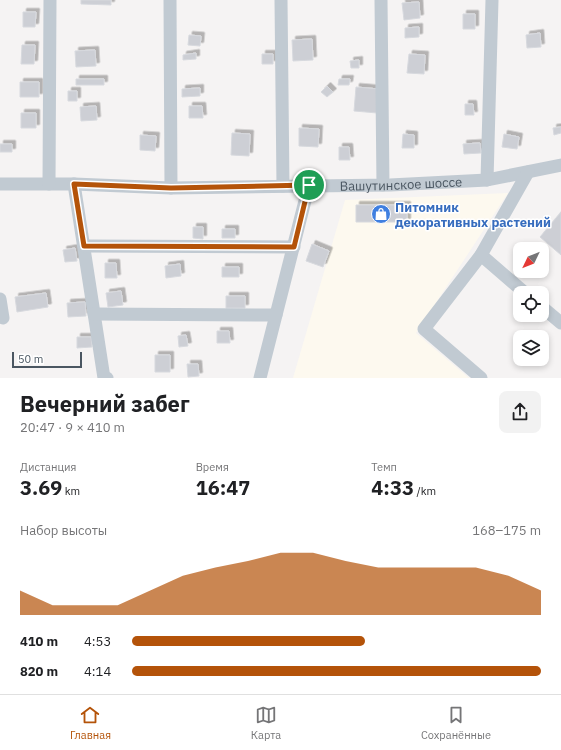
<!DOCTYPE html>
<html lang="ru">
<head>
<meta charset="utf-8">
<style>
  body { margin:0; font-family:"IBM Plex Sans",sans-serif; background:#f2f2f2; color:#202124; height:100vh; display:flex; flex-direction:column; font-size:15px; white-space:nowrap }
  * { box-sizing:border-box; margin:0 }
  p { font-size:13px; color:#757577 }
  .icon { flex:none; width:22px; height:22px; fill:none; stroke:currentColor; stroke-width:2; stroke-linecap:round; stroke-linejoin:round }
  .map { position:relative; height:378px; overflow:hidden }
  .side { display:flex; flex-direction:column; background:#fff; flex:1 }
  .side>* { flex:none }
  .needle { width:26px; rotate:227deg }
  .controls { position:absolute; left:513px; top:242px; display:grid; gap:8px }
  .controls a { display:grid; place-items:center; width:36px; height:36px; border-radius:8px; background:#fff; box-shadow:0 2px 6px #0003; font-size:20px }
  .scale { position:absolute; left:12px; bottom:10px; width:70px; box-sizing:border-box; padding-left:4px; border:2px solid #4a5661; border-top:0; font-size:11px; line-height:14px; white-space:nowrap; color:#4a5661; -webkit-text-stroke:3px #fff; paint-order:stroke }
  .pin { position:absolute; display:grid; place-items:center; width:34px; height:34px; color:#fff; margin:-17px; border:2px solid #fff; border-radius:50%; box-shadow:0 1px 4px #0007 }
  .round { display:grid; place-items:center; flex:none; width:42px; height:42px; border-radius:8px; background:#f2f2f2 }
  .overview { display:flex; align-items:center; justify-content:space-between; height:68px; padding:0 20px }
  h1 { font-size:22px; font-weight:700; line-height:30px }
  .stats { display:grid; grid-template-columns:repeat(3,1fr); gap:6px; height:68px; padding:4px 20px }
  .stats div { display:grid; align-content:center }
  .stats b { font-size:20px; font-weight:700 }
  .stats small { font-size:11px; font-weight:400 }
  .stats p { font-size:11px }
  .chart { height:112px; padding:8px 20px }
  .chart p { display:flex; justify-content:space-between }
  .chart svg { width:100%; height:72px; margin-top:4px; fill:#b45309; opacity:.7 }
  ul { padding:0 20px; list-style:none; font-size:13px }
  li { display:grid; grid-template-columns:64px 48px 1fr; align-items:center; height:30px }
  li i { height:10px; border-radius:5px; background:#b45309 }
  .menu { display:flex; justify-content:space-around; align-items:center; height:56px; border-top:1px solid #e0e0e0; background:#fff; font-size:11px; color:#757577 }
  .menu a { display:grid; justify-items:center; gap:2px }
  .menu .active { color:#b45309 }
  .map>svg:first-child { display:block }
  .commercial { fill:#fdf9ef }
  .building { fill:#cdcfd5; stroke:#d7d9de; filter:url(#shadow) }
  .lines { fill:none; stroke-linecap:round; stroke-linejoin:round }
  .minor { stroke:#c1cad2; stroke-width:13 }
  .route-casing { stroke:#fff; stroke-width:8 }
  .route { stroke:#b45309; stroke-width:5 }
  .labels { text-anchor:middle; stroke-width:3; stroke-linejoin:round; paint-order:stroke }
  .street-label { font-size:13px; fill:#4a5661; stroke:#fff }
  .shop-label { font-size:13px; font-weight:bold; fill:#366cbe; stroke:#fff; text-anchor:start }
</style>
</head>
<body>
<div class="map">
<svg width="561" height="378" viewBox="0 0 561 378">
  <defs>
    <filter id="shadow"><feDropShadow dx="3.5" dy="-3.5" stdDeviation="0" flood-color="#0004"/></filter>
  </defs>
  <rect width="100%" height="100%" fill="#f5f3f3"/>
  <path class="commercial" d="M508 193 416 333 469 378H293L345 200Z"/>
  <path class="building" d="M81 0H111V5L81 4Z
    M419 2 420 18 404 20 402 3Z
    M23 12H36L35 27H23Z
    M463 14H475V29H463Z
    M419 27V37L405 38V28Z
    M540 33 541 47 527 48 526 35Z
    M189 35 201 36 200 46 188 45Z
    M312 39 313 60 293 61 292 40Z
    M22 45H35L34 64H21Z
    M95 50 96 66 76 67 75 51Z
    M196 53V59L183 60V55Z
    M262 54H273V64H262Z
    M409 54 425 55 424 74 407 73Z
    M359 60V68H351L350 61Z
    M76 79H104V85H76Z
    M339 79H350L349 85H338Z
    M20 82H39V97H20Z
    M327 86 333 92 327 97 321 92Z
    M356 87 379 89 377 113 354 111Z
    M200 88V96L182 97V89Z
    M68 91H77V101H68Z
    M465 104H473L474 115H465Z
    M96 106 97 120 81 121 80 107Z
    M189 106H202L203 118H189Z
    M21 113H36V128H21Z
    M561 127V133L554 135 553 128Z
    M299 128 319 129 318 147 299 146Z
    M232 133 250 134 249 156 231 155Z
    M403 134 414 135V148H402Z
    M504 134 519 137 517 149 502 147Z
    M140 135 156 136 155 151 140 150Z
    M480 143 481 153 464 154 463 144Z
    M0 144H12V152H0Z
    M339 147H349L350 160H339Z
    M356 205H407V222H356Z
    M561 212V255L540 237Z
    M193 227H203V239L193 238Z
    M222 229H235V238H222Z
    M312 244 329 251 323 267 306 261Z
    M75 248 77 261 65 262 63 250Z
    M105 263H116L117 278H105Z
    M180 264 181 276 166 278 165 266Z
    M222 267H239V277H222Z
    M121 291 123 305 108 307 106 293Z
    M46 293 48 307 17 312 15 297Z
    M226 296H245V308H226Z
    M85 302 86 316 68 317 67 303Z
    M217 331H229L230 343H217Z
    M186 335 188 346 179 347 178 336Z
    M77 337H91L92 347 77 348Z
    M155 355H170V372H155Z
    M187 364H198L199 376 188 377Z"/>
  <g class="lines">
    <g class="minor">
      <path d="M170 0 171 188"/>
      <path d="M281 0 283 186"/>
      <path d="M381 0 383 185"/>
      <path d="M487 180 492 0"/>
      <path id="s1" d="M0 184H74L171 188 390 185 487 180 561 165"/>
      <path d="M49 184 50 0"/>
      <path d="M74 184 104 378H107"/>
      <path d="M84 246 294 247"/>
      <path d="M481 255 525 293"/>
      <path d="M0 299 3 318"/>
      <path d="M542 307 561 323"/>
      <path d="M94 314 276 315"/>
      <path d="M260 378 309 185"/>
      <path d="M481 378 424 329 481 255 528 172"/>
    </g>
  </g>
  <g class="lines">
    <defs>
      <path id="route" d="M74 184 171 188 309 185 294 247 84 246Z"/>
    </defs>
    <use href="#route" class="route-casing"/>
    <use href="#route" class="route"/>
  </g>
  <defs>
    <symbol id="shop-disc" viewBox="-11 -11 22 22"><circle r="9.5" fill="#3f7fe0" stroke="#fff"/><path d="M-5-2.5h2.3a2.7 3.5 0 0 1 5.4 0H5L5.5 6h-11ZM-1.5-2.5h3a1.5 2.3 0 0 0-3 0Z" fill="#fff"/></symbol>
  </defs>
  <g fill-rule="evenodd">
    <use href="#shop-disc" x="370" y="203" width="22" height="22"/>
  </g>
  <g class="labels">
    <g class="street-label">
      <text dy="5" stroke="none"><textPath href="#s1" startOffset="401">Вашутинское шоссе</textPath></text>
    </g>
    <g class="shop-label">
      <text x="395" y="212">Питомник<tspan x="395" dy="15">декоративных растений</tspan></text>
    </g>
  </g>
</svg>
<div class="controls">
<a><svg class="needle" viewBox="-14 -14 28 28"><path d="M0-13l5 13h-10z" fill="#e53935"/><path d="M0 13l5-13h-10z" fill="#757577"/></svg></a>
<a><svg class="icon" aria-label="locate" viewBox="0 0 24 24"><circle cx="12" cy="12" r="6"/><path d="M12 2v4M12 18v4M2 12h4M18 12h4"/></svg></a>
<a><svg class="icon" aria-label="layers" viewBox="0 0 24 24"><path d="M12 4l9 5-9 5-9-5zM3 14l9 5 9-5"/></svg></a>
</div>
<div class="scale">50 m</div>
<div class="pin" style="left:309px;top:185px;background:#1e9e55"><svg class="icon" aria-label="arrive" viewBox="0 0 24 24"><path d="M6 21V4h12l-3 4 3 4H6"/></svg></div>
</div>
<section class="side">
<div class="overview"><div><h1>Вечерний забег</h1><p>20:47 · 9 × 410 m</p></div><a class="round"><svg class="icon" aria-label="share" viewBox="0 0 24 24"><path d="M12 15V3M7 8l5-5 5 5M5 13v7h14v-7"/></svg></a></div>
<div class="stats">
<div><p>Дистанция</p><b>3.69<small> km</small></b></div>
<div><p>Время</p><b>16:47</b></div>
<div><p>Темп</p><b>4:33<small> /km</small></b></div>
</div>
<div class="chart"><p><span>Набор высоты</span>168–175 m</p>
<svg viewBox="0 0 160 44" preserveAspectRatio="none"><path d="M0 44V29L10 38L20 38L30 38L40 29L50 20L60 15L70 11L80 6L90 6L100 11L110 15L120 15L130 15L140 15L150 20L160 29V44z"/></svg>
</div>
<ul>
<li><b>410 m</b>4:53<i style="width:57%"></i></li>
<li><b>820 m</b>4:14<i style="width:100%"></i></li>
</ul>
</section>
<nav class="menu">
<a class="active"><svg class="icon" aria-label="home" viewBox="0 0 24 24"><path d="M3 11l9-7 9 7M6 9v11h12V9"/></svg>Главная</a>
<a><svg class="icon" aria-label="map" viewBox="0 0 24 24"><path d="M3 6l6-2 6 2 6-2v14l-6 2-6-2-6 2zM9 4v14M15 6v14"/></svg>Карта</a>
<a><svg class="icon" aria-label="saved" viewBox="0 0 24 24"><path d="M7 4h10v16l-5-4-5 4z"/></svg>Сохранённые</a>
</nav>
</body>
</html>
